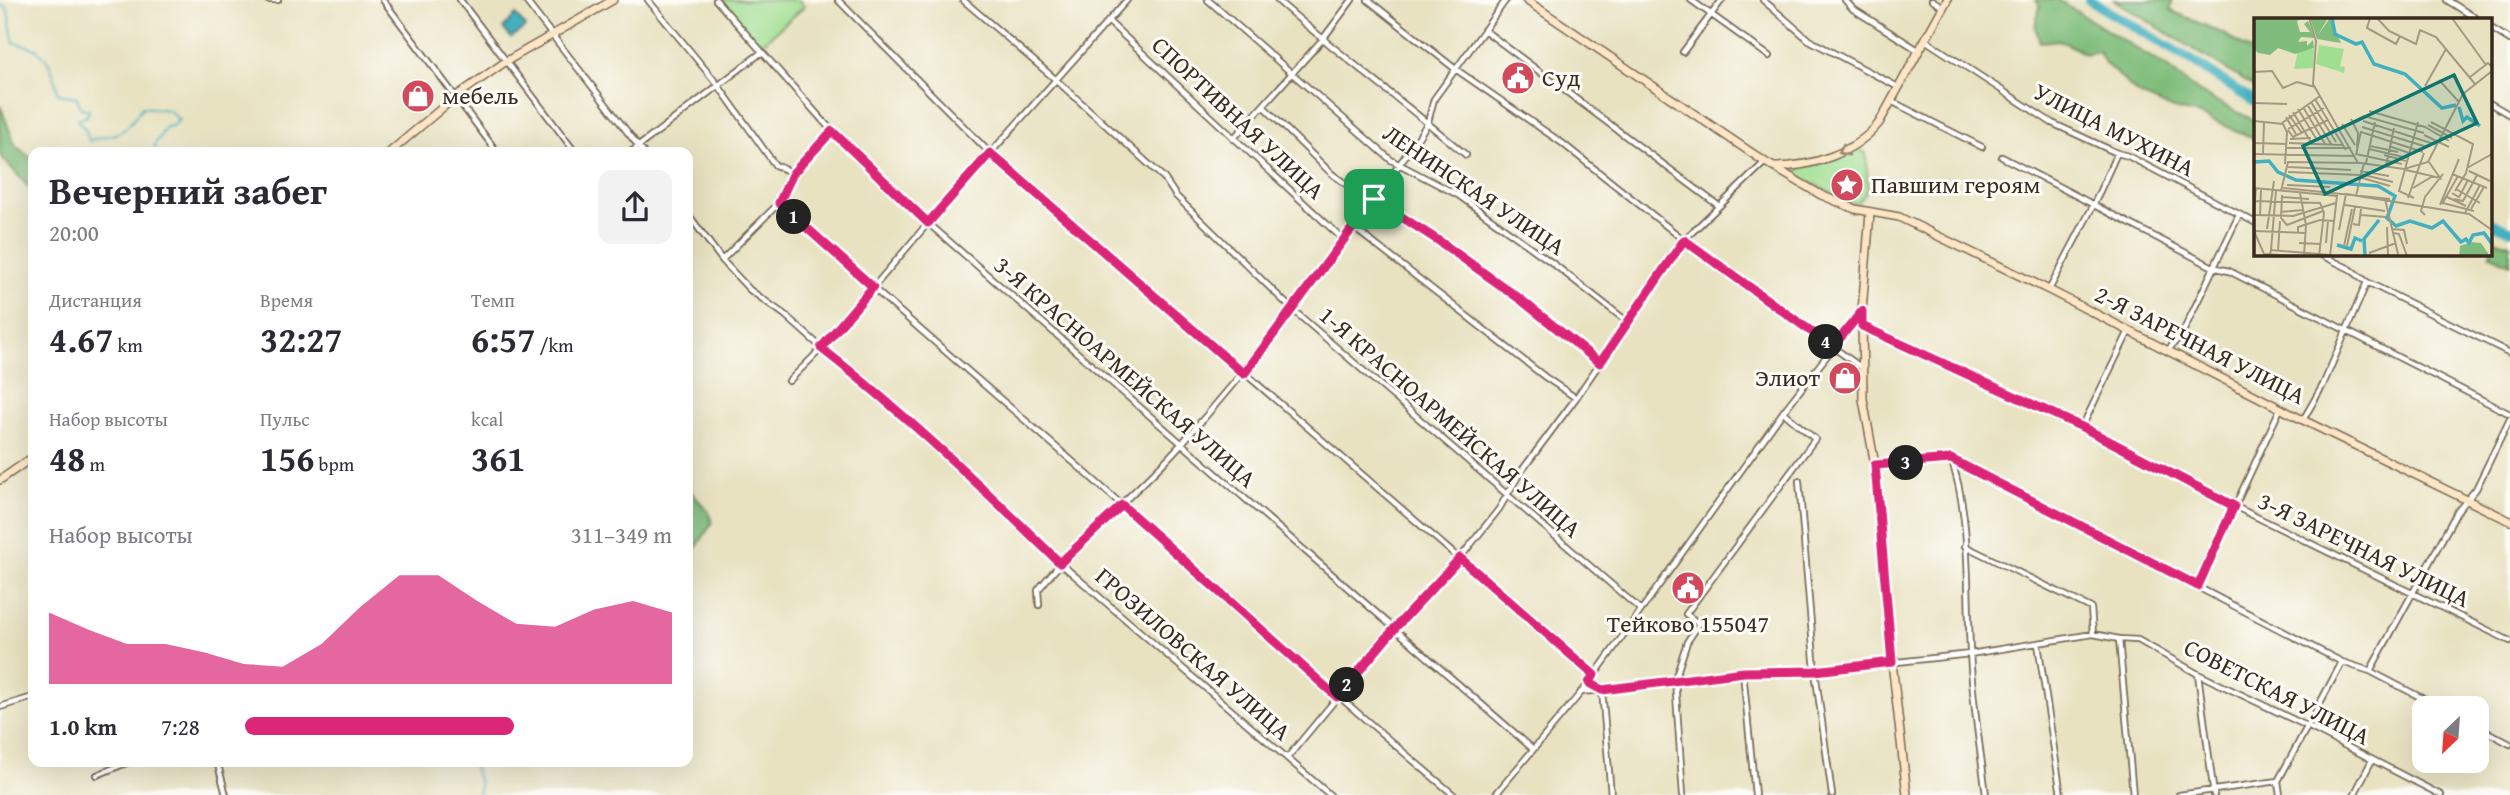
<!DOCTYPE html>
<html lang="ru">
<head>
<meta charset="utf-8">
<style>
  body { margin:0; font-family:"Gentium Book Plus",serif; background:#f2f2f3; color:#2b2b33; height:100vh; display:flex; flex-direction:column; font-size:26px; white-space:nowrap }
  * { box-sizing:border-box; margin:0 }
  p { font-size:23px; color:#7c7c81 }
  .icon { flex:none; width:38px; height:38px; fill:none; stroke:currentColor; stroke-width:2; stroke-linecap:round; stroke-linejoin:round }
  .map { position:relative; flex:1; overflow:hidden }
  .panel { position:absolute; left:28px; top:147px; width:665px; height:620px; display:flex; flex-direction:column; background:#fff; border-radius:14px; box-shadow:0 7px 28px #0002 }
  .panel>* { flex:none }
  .needle { width:46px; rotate:205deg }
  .fabs { position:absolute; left:2412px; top:696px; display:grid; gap:14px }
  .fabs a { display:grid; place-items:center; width:77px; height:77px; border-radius:14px; background:#fff; box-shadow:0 7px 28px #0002; font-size:35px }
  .pin { position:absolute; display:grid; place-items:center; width:60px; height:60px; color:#fff; margin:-30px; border-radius:14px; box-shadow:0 4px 10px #0006 }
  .km { position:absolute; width:35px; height:35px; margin:-18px; border-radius:50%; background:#222; color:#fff; font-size:19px; line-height:35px; text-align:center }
  .round { display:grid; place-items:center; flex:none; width:74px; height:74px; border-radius:14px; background:#f2f2f3 }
  .summary { display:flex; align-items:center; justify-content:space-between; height:119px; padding:0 21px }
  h1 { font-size:38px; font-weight:700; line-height:52px }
  .stats { display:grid; grid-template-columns:repeat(3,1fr); gap:10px; height:119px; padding:7px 21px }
  .stats div { display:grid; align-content:center }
  .stats b { font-size:35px; font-weight:700 }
  .stats small { font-size:19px; font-weight:400 }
  .stats p { font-size:19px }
  .chart { height:196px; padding:14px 21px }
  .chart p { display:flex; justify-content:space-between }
  .chart svg { width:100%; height:126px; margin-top:7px; fill:#db2777; opacity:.7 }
  ul { padding:0 21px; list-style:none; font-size:23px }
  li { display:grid; grid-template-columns:112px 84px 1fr; align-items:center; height:52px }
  li i { height:18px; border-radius:9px; background:#db2777 }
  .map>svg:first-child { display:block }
  .green { fill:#a0de92; stroke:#6e8458; stroke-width:2 }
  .forest { fill:#80bd7c; stroke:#5e744d; stroke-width:2 }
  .water { fill:#43b0c0; stroke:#3f6d6f; stroke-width:2 }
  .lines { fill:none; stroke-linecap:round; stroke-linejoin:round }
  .stream { stroke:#43b0c0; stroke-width:2 }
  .river { stroke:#43b0c0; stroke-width:10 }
  .street-casing { stroke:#786a57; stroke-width:8 }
  .secondary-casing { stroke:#786a57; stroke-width:10 }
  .street { stroke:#fff; stroke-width:4.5 }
  .secondary { stroke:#fde5c5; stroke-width:7 }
  .oneway { stroke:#9c8872 }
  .route-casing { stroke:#fff; stroke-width:14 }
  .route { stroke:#db2777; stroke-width:9 }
  .labels { text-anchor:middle; stroke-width:6; stroke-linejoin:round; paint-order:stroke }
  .poi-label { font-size:24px; fill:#3b2a1e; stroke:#fdfcf7; text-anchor:start }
  .street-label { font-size:24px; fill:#3b2a1e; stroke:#fdfcf7 }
  .inset-river { fill:none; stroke:#43b0c0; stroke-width:3.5 }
  .inset-road { fill:none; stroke:#a39880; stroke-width:2 }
  .view { fill:#0f766e; fill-opacity:0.15; stroke:#0f766e; stroke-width:3.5 }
  .inset-edge { fill:none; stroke:#3b2a1e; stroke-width:3.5 }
</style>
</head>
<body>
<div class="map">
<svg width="2510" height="795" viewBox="0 0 2510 795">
  <rect width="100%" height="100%" fill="#fdfcf7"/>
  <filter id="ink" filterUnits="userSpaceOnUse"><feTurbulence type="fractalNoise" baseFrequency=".0143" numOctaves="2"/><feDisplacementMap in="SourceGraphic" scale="14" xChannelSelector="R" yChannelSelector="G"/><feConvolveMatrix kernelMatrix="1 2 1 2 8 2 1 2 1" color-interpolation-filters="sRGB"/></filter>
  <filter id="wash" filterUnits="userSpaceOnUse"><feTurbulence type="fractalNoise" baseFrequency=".00686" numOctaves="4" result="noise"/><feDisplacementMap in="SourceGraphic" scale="28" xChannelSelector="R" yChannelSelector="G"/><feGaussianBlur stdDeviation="1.57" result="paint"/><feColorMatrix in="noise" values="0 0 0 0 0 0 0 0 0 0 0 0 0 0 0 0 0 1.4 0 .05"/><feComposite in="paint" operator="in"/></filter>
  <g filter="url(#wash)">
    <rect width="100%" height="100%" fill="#e8e2c1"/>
    <path class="green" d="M721 0H799L804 7 760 45Z
      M1858 149 1866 153 1868 190 1859 202 1853 204 1799 177 1796 172 1801 167Z"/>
    <path class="forest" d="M2036 0H2058L2168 68 2198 92 2251 119 2256 124V139L2200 115 2173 109 2138 94 2105 63 2098 51 2086 54 2060 40 2040 42 2035 26 2040 7Z
      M2114 0H2173L2170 9 2174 12 2224 34 2256 54V88Z
      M0 105 15 145 33 160V192L0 155Z
      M2491 238 2510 244V264L2489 254H2491Z
      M688 471 691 492 708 511 712 523 696 548 688 553Z"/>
    <path class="water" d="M516 15 526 27 511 38 503 28Z"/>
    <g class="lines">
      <path class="stream" d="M0 5 7 8C11 19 10 30 14 42 20 45 25 45 31 47 50 54 55 77 58 94L77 97 81 108 89 110 87 116 77 120 85 129 89 141C100 136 110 136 118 133 128 129 137 115 142 107L168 110 179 120 172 126 166 127 154 146 158 152
        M472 761 480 786 478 795"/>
      <path class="river" d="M2089 0 2194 62 2256 103
        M2491 223 2510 230"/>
    </g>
  </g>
  <g filter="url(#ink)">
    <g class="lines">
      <defs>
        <path id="street" d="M268 0H278
          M383 0 497 152
          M460 0 575 152
          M525 0 643 152
          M648 0 718 85 775 165 793 173
          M716 0 832 131 928 223 1533 749
          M838 0 990 153 1594 675
          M963 0 1055 79 1164 178 1176 196 1293 310 1641 610
          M1208 0 1391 160 1458 195 1551 262 1629 323
          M1277 0C1338 54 1404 102 1466 155
          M1368 0 1454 68 1562 143 1684 240 1862 368
          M1691 0 1769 56
          M1763 0 1809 40 1898 87
          M1845 0 1853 9 1918 50
          M1932 0 1943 7
          M2447 0 2477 19
          M1108 21 1345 241
          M2491 28 2510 40
          M1484 30 1719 206
          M1925 40 2052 123 2117 153 2128 156 2256 223
          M1683 52 1722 0
          M1891 101 1982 147
          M2491 104 2510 115
          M1263 106 1332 174 1360 194 1380 201 1439 241 1520 299 1600 363
          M1233 139 1322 40 1352 0
          M631 152 762 52
          M2002 157 2213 267 2229 271 2510 414
          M779 203C882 299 990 389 1096 482 1215 587 1332 693 1454 795
          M688 214 722 260 750 290 785 315 822 348 882 397 947 453 1060 563 1330 795
          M1354 228 1545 377 1576 398
          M2319 254 2350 269 2367 282 2510 353
          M722 260 779 203 793 173 832 131
          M2049 290 2094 204 2117 153
          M1862 326 2082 427 2234 506 2510 641
          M2168 350 2182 334 2239 215
          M789 381 822 348 928 223 1127 0
          M2303 420 2323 385 2367 282
          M2082 427 2129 331
          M1951 459C1971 515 1967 591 1970 651 1972 699 1980 747 1986 795
          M1876 465 1951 459 2342 662 2370 671 2443 709
          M1799 481 1815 671 1832 795
          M1965 546 2091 608 2093 634
          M2198 586 2280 409
          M1039 605 1038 590C1081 536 1137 494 1183 442 1269 346 1344 243 1418 138L1428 122 1434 99 1506 0
          M2119 639 2133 795
          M2038 644 2061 795
          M2370 671 2457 512 2476 489 2510 419
          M1743 672 1755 795
          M2198 674 2214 795
          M1589 683 1602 690 1743 672 1815 671 1970 654 2093 634 2119 639 2138 640 2198 674 2309 727 2441 795
          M1581 692 1602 690 1611 795
          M0 707 33 697
          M2476 726 2510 744
          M1287 758 1395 628 1460 558 1499 509 1520 473 1576 398 1684 240 1764 163
          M217 761 226 795
          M97 775 131 761
          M2278 781 2342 662
          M2278 781 2280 795
          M1495 795 1589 683 1783 412 1861 312
          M1683 795 1675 679 1687 642 1699 624 1686 614 1815 439 1783 412
          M2179 795 2278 781
          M2354 795 2372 760"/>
        <path id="secondary" d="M1526 0 1765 162 1821 195 1855 209 1899 217 2049 290 2303 420 2510 521
          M390 152 455 97 505 62 613 0
          M1774 167C1812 167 1855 153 1879 123L1947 0
          M1870 213 1862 311 1863 399 1875 465 1892 662 1907 795
          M0 480 33 457"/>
      </defs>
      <use href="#street" class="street-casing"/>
      <use href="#secondary" class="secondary-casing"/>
      <use href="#street" class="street"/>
      <use href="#secondary" class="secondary"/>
    </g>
    <defs><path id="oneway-chevron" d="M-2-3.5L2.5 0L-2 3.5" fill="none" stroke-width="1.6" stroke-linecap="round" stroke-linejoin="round" transform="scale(1.75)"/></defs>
    <use class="oneway" href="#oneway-chevron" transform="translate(1843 151) rotate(155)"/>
  </g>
  <g class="lines" filter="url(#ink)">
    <defs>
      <path id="route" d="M832 131 928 223 990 153 1244 374 1374 199 1439 241 1520 299 1600 363 1684 240 1833 347 1862 311V326L2082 427 2234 506 2198 586 1951 459 1875 465 1892 662 1815 671 1744 672 1602 690 1589 683 1594 675 1460 558 1395 628 1337 697 1122 505 1060 563C983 488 906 414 821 348L873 287 779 203 793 173Z"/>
    </defs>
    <use href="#route" class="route-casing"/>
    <use href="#route" class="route"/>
  </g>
  <defs>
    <symbol id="civic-disc" viewBox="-11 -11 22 22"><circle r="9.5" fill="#d1495b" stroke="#fdfcf7"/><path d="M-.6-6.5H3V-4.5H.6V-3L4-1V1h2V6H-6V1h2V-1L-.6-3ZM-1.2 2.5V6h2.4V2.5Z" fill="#fff"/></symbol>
    <symbol id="shop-disc" viewBox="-11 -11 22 22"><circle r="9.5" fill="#d1495b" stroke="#fdfcf7"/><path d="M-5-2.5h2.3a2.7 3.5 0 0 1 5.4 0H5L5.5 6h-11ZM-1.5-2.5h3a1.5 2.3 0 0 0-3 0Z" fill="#fff"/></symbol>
    <symbol id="sight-disc" viewBox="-11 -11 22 22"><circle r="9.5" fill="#d1495b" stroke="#fdfcf7"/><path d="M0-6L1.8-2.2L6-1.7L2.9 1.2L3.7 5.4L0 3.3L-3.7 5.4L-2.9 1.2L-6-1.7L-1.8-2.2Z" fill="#fff"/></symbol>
  </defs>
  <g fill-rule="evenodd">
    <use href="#civic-disc" x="1499" y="59" width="38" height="38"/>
    <use href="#shop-disc" x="399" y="77" width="38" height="38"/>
    <use href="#sight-disc" x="1828" y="166" width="38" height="38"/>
    <use href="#shop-disc" x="1826" y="359" width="38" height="38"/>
    <use href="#civic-disc" x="1669" y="569" width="38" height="38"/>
  </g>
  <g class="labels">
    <g class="poi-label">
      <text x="1542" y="86">Суд</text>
      <text x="442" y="104">мебель</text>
      <text x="1871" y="193">Павшим героям</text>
      <text x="1820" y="386" text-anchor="end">Элиот</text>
      <text x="1688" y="632" text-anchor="middle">Тейково 155047</text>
    </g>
    <g class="street-label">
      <text transform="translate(1238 118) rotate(43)" y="8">СПОРТИВНАЯ УЛИЦА</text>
      <text transform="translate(2114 130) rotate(27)" y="8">УЛИЦА МУХИНА</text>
      <text transform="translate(1474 190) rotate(34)" y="8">ЛЕНИНСКАЯ УЛИЦА</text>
      <text transform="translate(2200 345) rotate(27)" y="8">2-Я ЗАРЕЧНАЯ УЛИЦА</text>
      <text transform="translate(1125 372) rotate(41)" y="8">3-Я КРАСНОАРМЕЙСКАЯ УЛИЦА</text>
      <text transform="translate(1450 422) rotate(41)" y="8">1-Я КРАСНОАРМЕЙСКАЯ УЛИЦА</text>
      <text transform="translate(2364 550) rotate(26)" y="8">3-Я ЗАРЕЧНАЯ УЛИЦА</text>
      <text transform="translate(1193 654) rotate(41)" y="8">ГРОЗИЛОВСКАЯ УЛИЦА</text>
      <text transform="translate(2277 692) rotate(27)" y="8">СОВЕТСКАЯ УЛИЦА</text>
    </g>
  </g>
  <g transform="translate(2254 18)">
    <rect width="238" height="238" fill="#e8e2c1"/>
    <path d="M65 27 90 31 86 48 91 49 90 55 62 46ZM60 31 59 50 40 51 44 32Z" fill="#a0de92"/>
    <path d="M0 0H49L43 3 46 14H56L50 6 54 3 61 20 47 19 44 24 53 23V28L59 22 60 30 41 36 24 30 16 37 4 35 0 31ZM56 0H74L64 17 76 0 87 25 63 21ZM217 224 227 225 236 238H205L206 228Z" fill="#80bd7c"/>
    <path class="inset-river" d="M78 0 81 16 102 26 108 24 120 46 151 56 188 90 202 87M205 89 209 103 213 99 226 108M0 144 15 143 24 154 42 162 124 168 141 178 133 200 142 208 156 203 178 210 189 203 207 224 212 221 215 225 219 217 230 215 238 226M83 227 97 231 101 220 108 223M111 238 110 221 125 202"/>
    <path class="inset-road" d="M55 0 62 23 59 66 104 145M116 0 113 10 142 26 146 18M123 0 135 13 162 26 166 12 182 19 221 66M198 0 232 47M0 54 18 53 29 70 43 64 61 69M216 59 234 45 238 49M185 62 205 84M171 68 192 31M61 81 92 132M57 84 82 124M0 85 33 86M53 86 77 126M49 89 71 126M44 91 63 122M115 93 171 109 195 123M39 94 58 126M35 97 48 115M32 99 43 118M97 101 104 115 103 130M0 103 29 106 33 114 31 146M109 103 183 127M177 104 219 126 212 155 201 173M28 105 66 78M88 106 101 127M174 107 198 120M108 109 173 129M34 111 70 90M34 112 39 119 74 102M107 114 169 134M170 117 195 129M36 121 57 120M63 122 110 98 170 115M0 125 33 126M35 125 88 127M116 128 144 134M135 128 155 135M33 130H97M115 131 154 140M0 136 101 138M9 136 10 104M102 136 148 146M102 137 107 113M130 137 152 143M112 145 121 104M132 148 140 110M34 149 97 152M213 150 238 136M152 152 186 160 175 144M106 153 135 158M215 153 236 163M34 154 106 157M106 156 139 164M198 156 233 170M105 159 136 168M33 167 76 169M0 170 83 178 76 238M29 170 136 181M159 170 179 158M202 171 226 185M27 173 34 144 107 145 150 151 174 144 209 76 238 53M46 175 52 207 50 238M198 175 205 179 214 162M102 178 110 145M28 179 55 181M193 179 212 188M154 180 170 135M160 180 145 173 164 104M131 181 144 236M200 181 209 183 223 157M0 183 66 185 70 195 65 238M189 185 220 193M188 186 204 158M91 187 131 193M186 187 205 141M217 191 230 169M0 193 2 170M27 194 49 192M211 195 226 167M0 197 39 198 82 185M107 197 132 199M171 197 167 193 171 179 189 156M6 198 7 172M27 200 33 207 69 193M27 200 28 177M99 206 105 207 107 191M133 209 134 238M13 211 20 163M138 211 150 212 153 226M85 212 92 176 215 196 238 212M0 213 10 236 41 238M0 213 52 215M44 215V209L66 202 80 203M140 215 145 216 153 238M45 225 66 226M72 225 74 203M90 228 98 191M93 228 101 189M17 232 22 172M24 233 26 203M115 235 142 225M16 236 17 232 76 237"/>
    <path class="view" d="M200 57 223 105 71 176 49 128Z"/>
    <rect width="238" height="238" class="inset-edge"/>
  </g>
</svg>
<div class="fabs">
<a><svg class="needle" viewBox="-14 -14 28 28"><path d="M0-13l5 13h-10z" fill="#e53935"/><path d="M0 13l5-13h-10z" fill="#7c7c81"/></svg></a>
</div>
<div class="pin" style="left:1374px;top:199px;background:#1e9e55"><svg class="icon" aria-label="arrive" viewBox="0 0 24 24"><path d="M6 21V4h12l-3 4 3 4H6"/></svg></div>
<b class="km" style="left:794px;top:217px">1</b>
<b class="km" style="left:1347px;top:685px">2</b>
<b class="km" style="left:1906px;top:463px">3</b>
<b class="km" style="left:1826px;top:342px">4</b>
<section class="panel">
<div class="summary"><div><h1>Вечерний забег</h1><p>20:00</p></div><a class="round"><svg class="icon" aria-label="share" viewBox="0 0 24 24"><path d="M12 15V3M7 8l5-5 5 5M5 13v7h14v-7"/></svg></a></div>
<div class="stats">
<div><p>Дистанция</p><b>4.67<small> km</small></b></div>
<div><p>Время</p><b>32:27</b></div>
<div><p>Темп</p><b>6:57<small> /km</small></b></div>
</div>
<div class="stats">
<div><p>Набор высоты</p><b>48<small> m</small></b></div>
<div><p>Пульс</p><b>156<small> bpm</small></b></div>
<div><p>kcal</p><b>361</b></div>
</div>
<div class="chart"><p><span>Набор высоты</span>311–349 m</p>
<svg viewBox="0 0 160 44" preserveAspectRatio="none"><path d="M0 44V19L10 25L20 30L30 30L40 33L50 37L60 38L70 30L80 17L90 6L100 6L110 15L120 23L130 24L140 18L150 15L160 19V44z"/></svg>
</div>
<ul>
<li><b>1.0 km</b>7:28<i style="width:63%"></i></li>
</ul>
</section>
</div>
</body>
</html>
